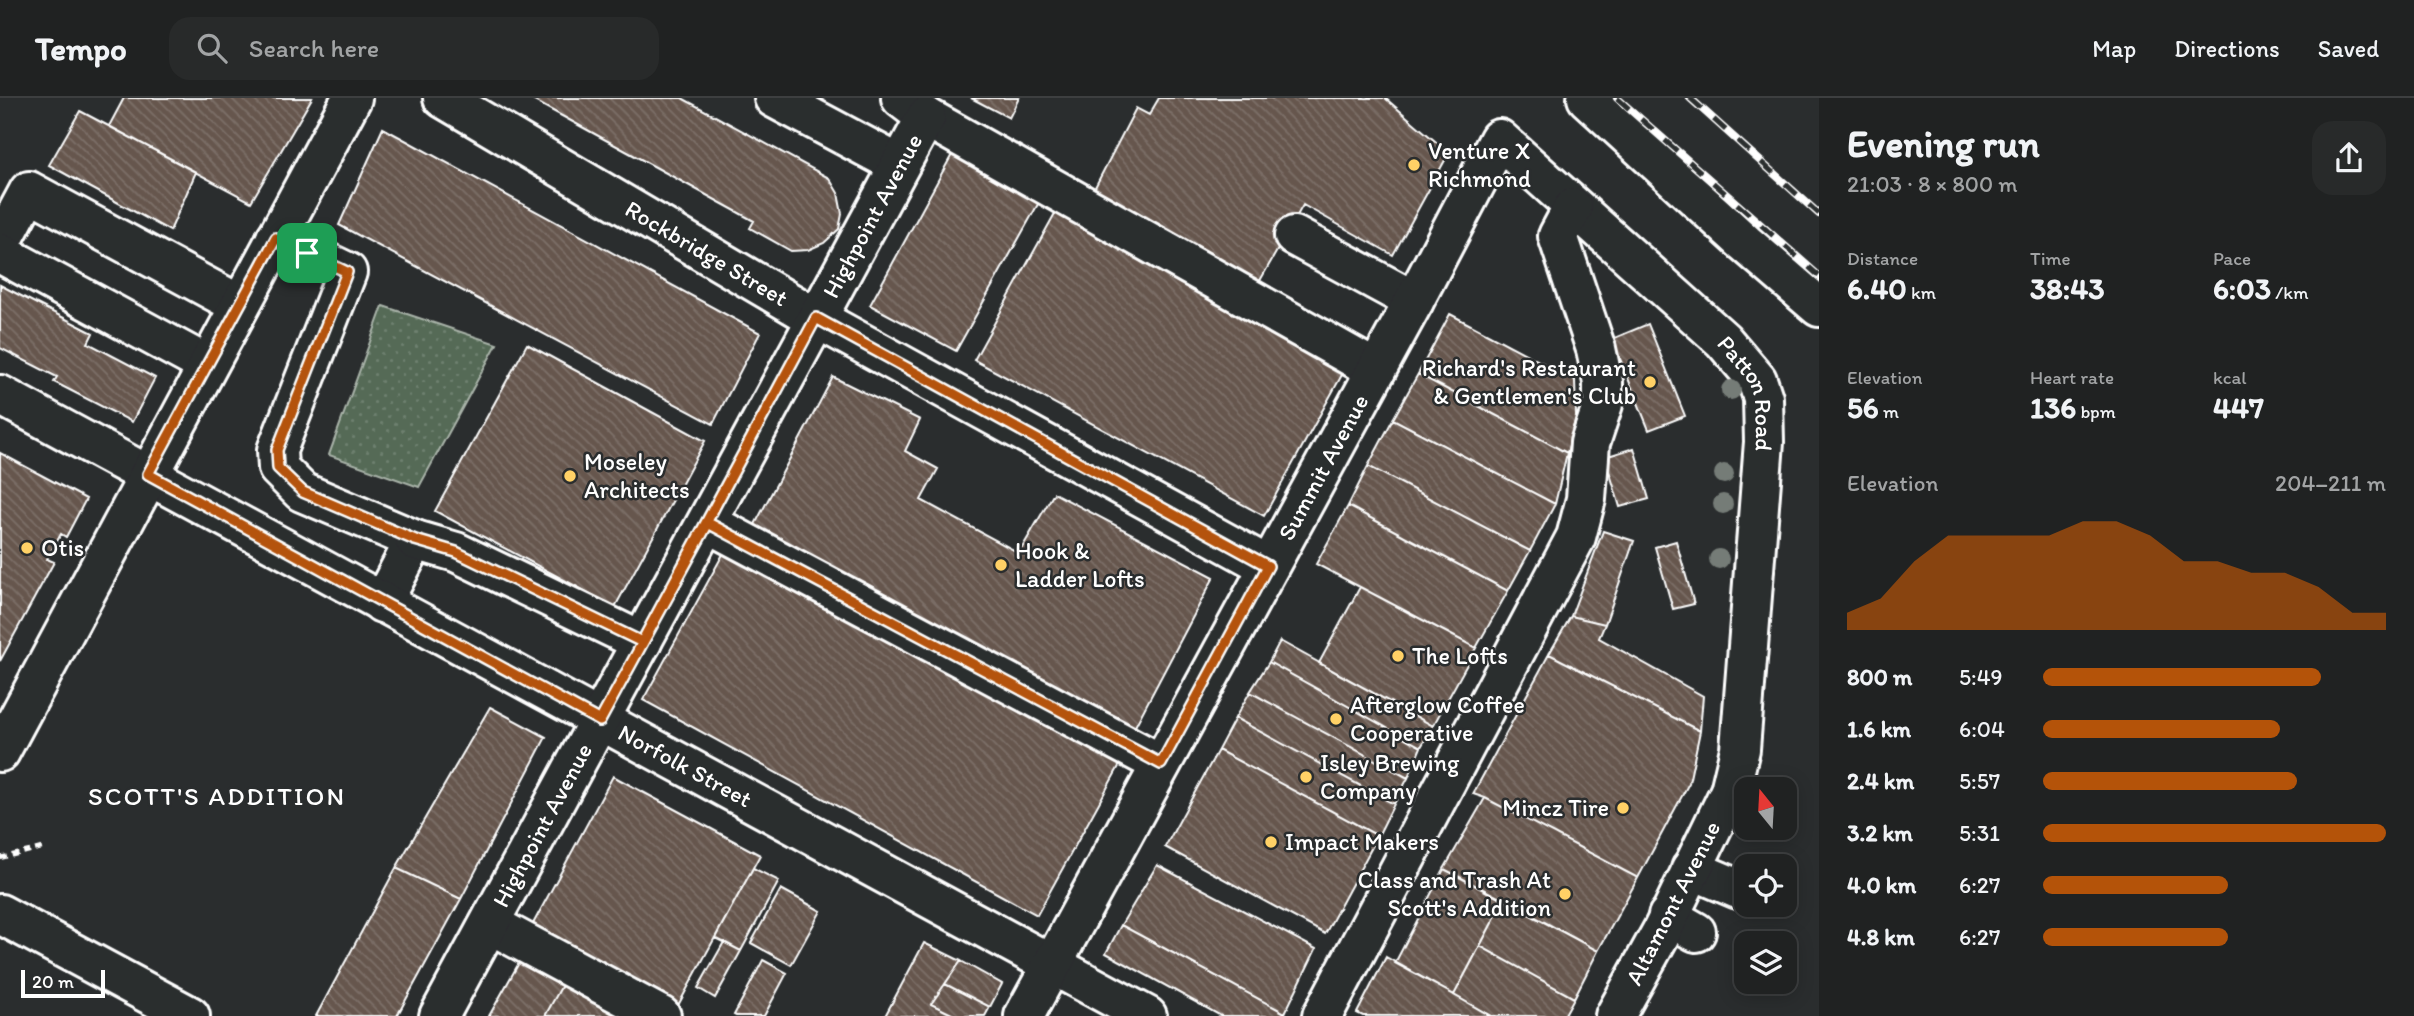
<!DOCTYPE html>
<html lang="en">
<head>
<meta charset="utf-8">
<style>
  body { margin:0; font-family:Itim,sans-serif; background:#282a2a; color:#f1f3f6; height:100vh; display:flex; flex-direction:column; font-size:26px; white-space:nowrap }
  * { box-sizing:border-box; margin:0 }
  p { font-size:23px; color:#a2a4a5 }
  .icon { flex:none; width:38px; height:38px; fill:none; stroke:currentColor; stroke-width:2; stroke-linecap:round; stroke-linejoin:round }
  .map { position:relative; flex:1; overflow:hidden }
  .sheet { display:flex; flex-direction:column; background:#202222; width:595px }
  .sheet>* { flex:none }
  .needle { width:46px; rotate:342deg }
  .tools { position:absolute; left:1734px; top:679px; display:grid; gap:14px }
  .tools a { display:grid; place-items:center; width:63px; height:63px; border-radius:14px; background:#202222; box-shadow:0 4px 18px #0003,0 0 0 2px #3d3f40; font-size:35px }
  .scale { position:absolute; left:21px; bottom:18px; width:84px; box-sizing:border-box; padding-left:7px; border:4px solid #fff; border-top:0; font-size:19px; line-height:24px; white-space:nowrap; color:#fff; -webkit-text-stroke:5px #2a2d2e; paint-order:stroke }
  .pin { position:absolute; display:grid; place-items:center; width:60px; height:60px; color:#fff; margin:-30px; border-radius:14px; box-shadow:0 4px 10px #0006 }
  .round { display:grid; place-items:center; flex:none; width:74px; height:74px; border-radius:21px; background:#282a2a }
  .overview { display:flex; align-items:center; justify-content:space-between; height:119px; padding:0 28px }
  h1 { font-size:38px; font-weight:700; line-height:52px }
  .metrics { display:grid; grid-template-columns:repeat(3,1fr); gap:10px; height:119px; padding:7px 28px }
  .metrics div { display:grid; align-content:center }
  .metrics b { font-size:30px; font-weight:700 }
  .metrics small { font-size:19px; font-weight:400 }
  .metrics p { font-size:19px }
  .chart { height:196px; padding:14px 28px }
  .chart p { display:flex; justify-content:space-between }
  .chart svg { width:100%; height:126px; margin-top:7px; fill:#b45309; opacity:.7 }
  ul { padding:0 28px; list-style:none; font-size:23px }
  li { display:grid; grid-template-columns:112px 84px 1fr; align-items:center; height:52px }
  li i { height:18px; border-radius:9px; background:#b45309 }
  header { display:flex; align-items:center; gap:42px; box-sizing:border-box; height:98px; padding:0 35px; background:#202222; border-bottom:2px solid #3d3f40 }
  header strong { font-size:33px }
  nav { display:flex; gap:38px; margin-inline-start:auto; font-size:24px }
  .search { width:490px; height:63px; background:#282a2a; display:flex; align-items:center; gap:18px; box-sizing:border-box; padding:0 24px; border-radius:21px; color:#a2a4a5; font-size:26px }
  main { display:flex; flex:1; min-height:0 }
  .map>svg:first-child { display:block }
  .grass { fill:url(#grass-dots); stroke:#aab4aa; stroke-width:2 }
  .building { fill:url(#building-back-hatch); stroke:#fff; stroke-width:2 }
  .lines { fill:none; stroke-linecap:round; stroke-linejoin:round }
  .minor-casing { stroke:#fff; stroke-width:44 }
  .path { stroke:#fff; stroke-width:4.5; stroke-dasharray:7 5; stroke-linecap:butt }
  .minor { stroke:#2a2d2e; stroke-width:38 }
  .rail-casing { stroke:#fff; stroke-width:8 }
  .rail { stroke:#2a2d2e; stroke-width:5; stroke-dasharray:16; stroke-linecap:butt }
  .tree { fill:#757c77 }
  .route-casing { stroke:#fff; stroke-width:14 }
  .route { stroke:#b45309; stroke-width:9 }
  .poi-dot { fill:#ffd166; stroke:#2a2d2e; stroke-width:2.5 }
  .labels { text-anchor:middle; stroke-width:5; stroke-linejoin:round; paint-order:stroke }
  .poi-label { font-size:24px; fill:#fff; stroke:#2a2d2e; text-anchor:start }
  .street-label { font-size:24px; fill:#fff; stroke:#2a2d2e }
  .neighbourhood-label { font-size:26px; letter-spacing:2px; fill:#fff; stroke:#2a2d2e }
</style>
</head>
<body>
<header>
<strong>Tempo</strong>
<div class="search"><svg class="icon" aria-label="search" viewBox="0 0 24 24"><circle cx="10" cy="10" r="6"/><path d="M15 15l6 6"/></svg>Search here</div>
<nav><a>Map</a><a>Directions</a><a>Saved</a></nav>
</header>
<main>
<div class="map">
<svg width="1819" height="918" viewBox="0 0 1819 918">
  <defs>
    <pattern id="grass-dots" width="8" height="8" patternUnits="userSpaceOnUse" patternTransform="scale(1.75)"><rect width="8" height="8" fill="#546a56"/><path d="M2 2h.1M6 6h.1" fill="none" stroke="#6e806f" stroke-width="1.8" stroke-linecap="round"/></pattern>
    <pattern id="building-back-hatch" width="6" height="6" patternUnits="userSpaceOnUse" patternTransform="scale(1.75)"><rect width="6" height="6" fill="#66574e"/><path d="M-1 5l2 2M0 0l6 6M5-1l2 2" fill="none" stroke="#7d7069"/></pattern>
  </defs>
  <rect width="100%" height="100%" fill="#2a2d2e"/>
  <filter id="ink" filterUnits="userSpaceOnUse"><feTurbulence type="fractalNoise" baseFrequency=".0143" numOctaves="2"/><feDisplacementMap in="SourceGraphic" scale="14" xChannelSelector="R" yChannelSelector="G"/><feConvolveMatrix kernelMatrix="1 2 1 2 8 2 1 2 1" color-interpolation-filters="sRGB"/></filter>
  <g filter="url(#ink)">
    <path class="grass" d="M383 208 497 246 419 389 329 357Z"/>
    <path class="building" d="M124 0H312L251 104 109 28Z
      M529 0H682L829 80 838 95 842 116 839 131 824 145 808 152 791 153 750 130 754 123Z
      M971 0H1019L1009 20Z
      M1159 0H1385L1449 55 1393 157 1303 107 1257 188 1092 95 1136 10 1149 17Z
      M80 13 196 74 170 133 49 67Z
      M383 30 760 235 713 326 339 127Z
      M955 51 1042 99 956 253 870 207Z
      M1059 108 1348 266 1264 418 974 262Z
      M0 187 93 235 88 245 155 280 132 324 54 284 57 279 0 250Z
      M1450 216 1575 282 1576 318 1567 355 1418 276Z
      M1648 226 1685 318 1649 332 1612 241Z
      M527 246 705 343 615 509 435 413Z
      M1418 276 1567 355 1555 406 1393 321Z
      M833 279 920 322 905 353 938 371 921 402 1019 455 1054 395 1214 479 1130 638 751 434Z
      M1393 321 1555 406 1530 453 1368 368Z
      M1634 350 1649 401 1620 409 1605 359Z
      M0 355 86 401 66 439 61 436 47 461 54 464 0 563Z
      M1368 368 1530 453 1508 493 1348 408Z
      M1348 408 1508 493 1476 550 1316 466Z
      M1603 433 1634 443 1605 526 1571 518Z
      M1676 443 1694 506 1673 511 1655 449Z
      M728 447 1122 663 1037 817 643 602Z
      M1360 489 1476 550 1433 628 1319 565Z
      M1571 518 1605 526 1599 540 1703 598 1700 633 1549 556Z
      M1280 543 1433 628 1421 649 1269 564Z
      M1549 556 1700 633 1689 685 1638 780 1485 700 1473 696Z
      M1269 564 1421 649 1408 680 1250 594Z
      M1250 594 1408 680 1394 706 1235 620Z
      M490 609 546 639 461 801 396 770Z
      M1235 620 1394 706 1378 738 1218 652Z
      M1218 652 1378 738 1325 836 1165 749Z
      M613 678 760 757 675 913 528 835Z
      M1485 700 1638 780 1598 853 1444 771Z
      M1157 767 1316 851 1285 915 1121 827Z
      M396 770 461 801 397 918H316Z
      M753 770 779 783 741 853 715 840Z
      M1444 771 1504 802 1454 897 1395 865Z
      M781 791 821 813 791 867 751 845Z
      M1504 802 1598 853 1574 900 1480 848Z
      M1121 827 1285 915 1282 918H1221L1106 855Z
      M724 844 741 853 715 900 698 890Z
      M924 845 961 863 931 906 956 918H885Z
      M1480 848 1574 900 1564 918H1491L1454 897Z
      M524 856 566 880 545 918H489Z
      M1386 859 1454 897 1491 918H1363L1357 915Z
      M763 862 787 875 764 918H736L734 917Z
      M961 863 1002 886 990 909 945 886Z
      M566 880 643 918H545Z
      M945 886 990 909 985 918H956L931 906Z"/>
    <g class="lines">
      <defs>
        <g id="minor">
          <path id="s1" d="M443 0 816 220 1268 468"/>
          <path d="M774 0 898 66"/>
          <path d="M901 0 926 19 1376 272"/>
          <path d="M1587 0 1745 145 1819 209"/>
          <path d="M1294 138 1414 203"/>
          <path d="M276 140 347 174 277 352 278 370 302 394 415 442 382 505"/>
          <path d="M0 147 29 93 240 207"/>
          <path d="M0 155 207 267"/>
          <path id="s2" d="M0 297 1147 918"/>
          <path d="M708 425 1161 666"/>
          <path d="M415 442 456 454 642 544"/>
          <path d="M0 654 352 0"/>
          <path d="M1691 771 1738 791"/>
          <path d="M0 816 190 918"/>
          <path d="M1668 818 1696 834"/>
          <path d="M490 826 661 918"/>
          <path id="s3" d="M439 918 926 19"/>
          <path id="s4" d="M1024 918 1414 203 1499 41 1723 242 1757 282 1763 300 1764 344 1740 651 1730 693 1662 833 1615 918"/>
          <path d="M1322 918 1576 439 1586 401 1590 345 1603 306V284L1596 251 1558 138 1573 110"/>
        </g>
      </defs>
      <use href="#minor" class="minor-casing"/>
      <path class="path" d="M0 760 42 750"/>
      <use href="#minor" class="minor"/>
      <defs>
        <path id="rail" d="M1617 0 1819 178
          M1690 0 1819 116"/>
      </defs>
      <use href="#rail" class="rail-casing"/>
      <use href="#rail" class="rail"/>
    </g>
    <g class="tree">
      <circle cx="1731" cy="292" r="10"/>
      <circle cx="1724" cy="376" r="10"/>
      <circle cx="1723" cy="406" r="10"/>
      <circle cx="1719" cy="461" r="10"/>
    </g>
  </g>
  <g class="lines" filter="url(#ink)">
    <defs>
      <path id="route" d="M307 155 276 140 148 376 600 623 708 425 1161 666 1268 468 816 220 642 544 456 454 415 442 303 394 278 370 277 352 347 174 307 155"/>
    </defs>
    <use href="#route" class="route-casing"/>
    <use href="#route" class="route"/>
  </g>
  <g class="poi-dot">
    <circle cx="1414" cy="67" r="7"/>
    <circle cx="1650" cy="284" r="7"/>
    <circle cx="570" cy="378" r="7"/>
    <circle cx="27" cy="450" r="7"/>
    <circle cx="1001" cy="467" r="7"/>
    <circle cx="1398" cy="558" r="7"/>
    <circle cx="1336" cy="621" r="7"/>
    <circle cx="1306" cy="679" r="7"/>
    <circle cx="1623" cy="710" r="7"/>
    <circle cx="1271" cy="744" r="7"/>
    <circle cx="1565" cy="796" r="7"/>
  </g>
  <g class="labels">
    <g class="poi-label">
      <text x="1428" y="61">Venture X<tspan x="1428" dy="28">Richmond</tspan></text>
      <text x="1636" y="278" text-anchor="end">Richard's Restaurant<tspan x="1636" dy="28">&amp; Gentlemen's Club</tspan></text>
      <text x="584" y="372">Moseley<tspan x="584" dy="28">Architects</tspan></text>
      <text x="41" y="458">Otis</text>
      <text x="1015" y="461">Hook &amp;<tspan x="1015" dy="28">Ladder Lofts</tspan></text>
      <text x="1412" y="566">The Lofts</text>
      <text x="1350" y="615">Afterglow Coffee<tspan x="1350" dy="28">Cooperative</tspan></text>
      <text x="1320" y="673">Isley Brewing<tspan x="1320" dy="28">Company</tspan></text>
      <text x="1609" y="718" text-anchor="end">Mincz Tire</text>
      <text x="1285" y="752">Impact Makers</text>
      <text x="1551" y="790" text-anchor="end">Class and Trash At<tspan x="1551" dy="28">Scott's Addition</tspan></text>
    </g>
    <g class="street-label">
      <text dy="8" stroke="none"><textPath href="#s3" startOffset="910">Highpoint Avenue</textPath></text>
      <text dy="8" stroke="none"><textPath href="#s1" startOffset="306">Rockbridge Street</textPath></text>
      <text dy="8" stroke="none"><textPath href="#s4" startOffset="1360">Patton Road</textPath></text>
      <text dy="8" stroke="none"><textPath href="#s4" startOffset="625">Summit Avenue</textPath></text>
      <text dy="8" stroke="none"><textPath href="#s2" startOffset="779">Norfolk Street</textPath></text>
      <text dy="8" stroke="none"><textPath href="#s3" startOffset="217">Highpoint Avenue</textPath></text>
      <text transform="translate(1673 805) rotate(-63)" y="8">Altamont Avenue</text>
    </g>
    <g class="neighbourhood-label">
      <text x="217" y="707">SCOTT'S ADDITION</text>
    </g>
  </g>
</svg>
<div class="tools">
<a><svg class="needle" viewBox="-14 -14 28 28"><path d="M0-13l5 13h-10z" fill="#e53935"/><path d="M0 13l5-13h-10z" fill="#a2a4a5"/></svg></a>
<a><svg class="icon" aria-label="locate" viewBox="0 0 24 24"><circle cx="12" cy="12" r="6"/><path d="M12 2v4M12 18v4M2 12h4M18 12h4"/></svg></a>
<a><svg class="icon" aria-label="layers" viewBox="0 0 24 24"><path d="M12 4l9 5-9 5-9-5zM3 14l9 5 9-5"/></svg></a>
</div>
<div class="scale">20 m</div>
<div class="pin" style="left:307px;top:155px;background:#1e9e55"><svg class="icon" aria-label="arrive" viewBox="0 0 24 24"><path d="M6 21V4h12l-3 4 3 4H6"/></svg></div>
</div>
<section class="sheet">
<div class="overview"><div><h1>Evening run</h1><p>21:03 · 8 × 800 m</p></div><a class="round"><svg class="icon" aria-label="share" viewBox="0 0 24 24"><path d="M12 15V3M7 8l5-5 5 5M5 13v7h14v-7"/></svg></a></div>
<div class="metrics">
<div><p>Distance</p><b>6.40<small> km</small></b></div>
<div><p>Time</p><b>38:43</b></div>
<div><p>Pace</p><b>6:03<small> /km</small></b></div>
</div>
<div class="metrics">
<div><p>Elevation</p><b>56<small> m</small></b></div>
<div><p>Heart rate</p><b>136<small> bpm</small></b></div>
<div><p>kcal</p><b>447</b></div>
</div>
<div class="chart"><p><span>Elevation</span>204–211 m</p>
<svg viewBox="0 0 160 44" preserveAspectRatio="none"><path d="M0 44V38L10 33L20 20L30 11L40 11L50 11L60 11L70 6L80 6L90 11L100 20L110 20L120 24L130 24L140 29L150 38L160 38V44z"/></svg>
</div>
<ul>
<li><b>800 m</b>5:49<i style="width:81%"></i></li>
<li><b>1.6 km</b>6:04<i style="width:69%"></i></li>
<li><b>2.4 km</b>5:57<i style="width:74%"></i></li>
<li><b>3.2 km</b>5:31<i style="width:100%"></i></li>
<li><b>4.0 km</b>6:27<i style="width:54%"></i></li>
<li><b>4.8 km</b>6:27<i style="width:54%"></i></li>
</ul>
</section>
</main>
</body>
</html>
